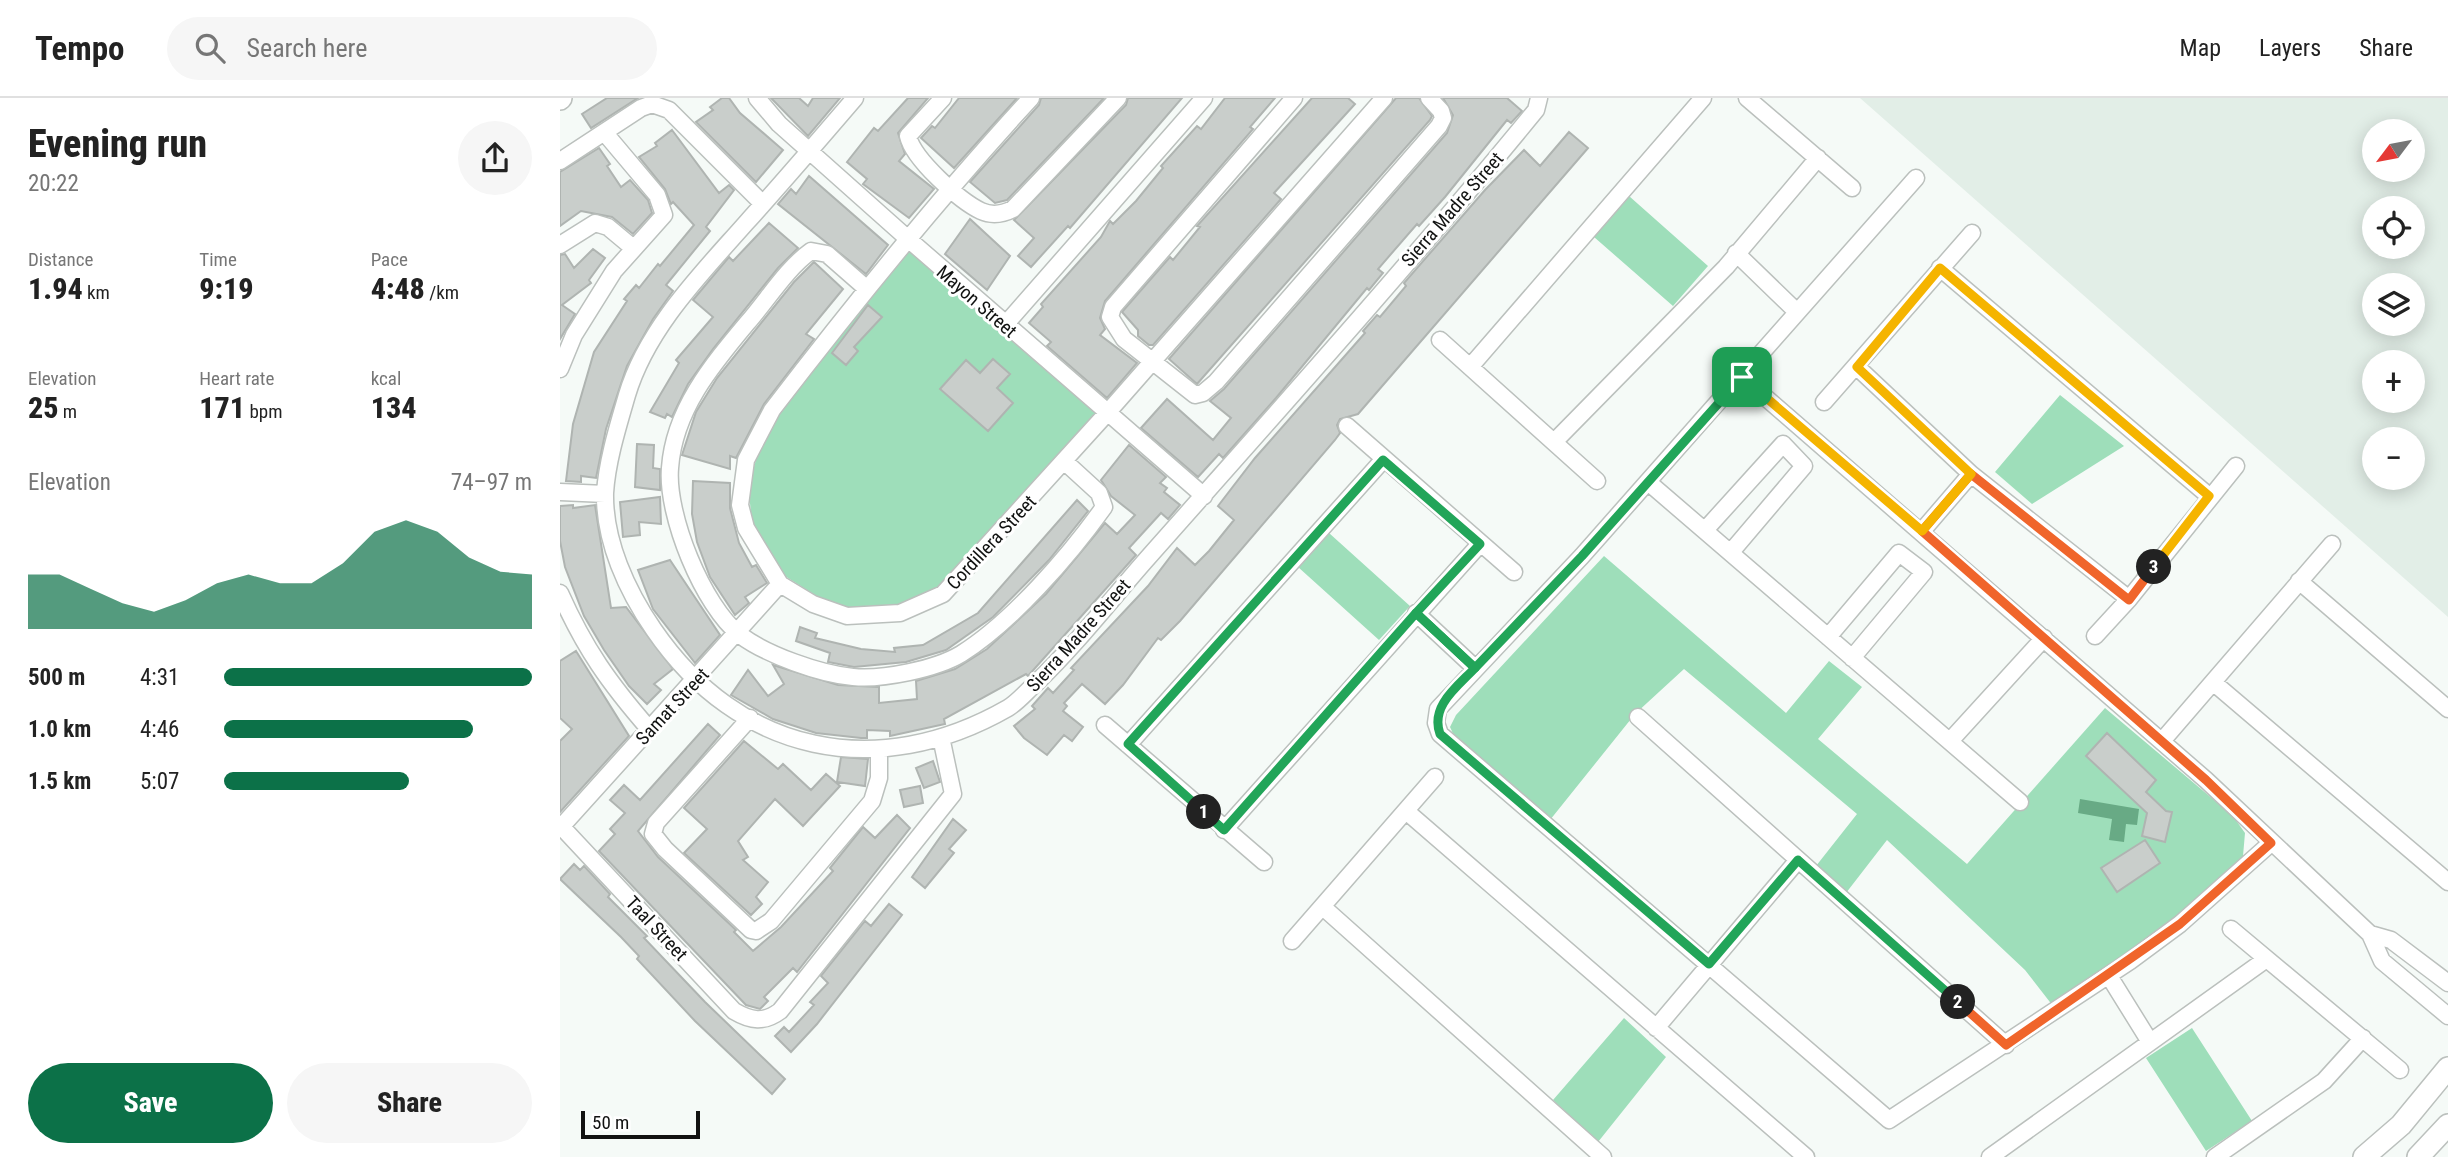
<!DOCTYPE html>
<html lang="en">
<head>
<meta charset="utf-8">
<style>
  body { margin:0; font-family:"Roboto Condensed",sans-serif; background:#f6f6f6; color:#222; height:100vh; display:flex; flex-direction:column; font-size:26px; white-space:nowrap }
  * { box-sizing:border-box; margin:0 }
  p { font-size:23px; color:#767676 }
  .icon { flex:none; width:38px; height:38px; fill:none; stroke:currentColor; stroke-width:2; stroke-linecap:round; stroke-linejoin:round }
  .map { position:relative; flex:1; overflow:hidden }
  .panel { display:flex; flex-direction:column; background:#fff; width:560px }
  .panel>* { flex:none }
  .needle { width:46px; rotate:238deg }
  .tools { position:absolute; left:1802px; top:21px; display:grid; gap:14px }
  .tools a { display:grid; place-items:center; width:63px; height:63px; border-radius:50%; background:#fff; box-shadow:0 4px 18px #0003; font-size:35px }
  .scale { position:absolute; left:21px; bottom:18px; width:119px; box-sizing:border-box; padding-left:7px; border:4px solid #111211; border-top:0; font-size:19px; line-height:24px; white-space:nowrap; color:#111211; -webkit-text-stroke:5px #fff; paint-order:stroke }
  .pin { position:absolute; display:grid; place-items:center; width:60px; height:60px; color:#fff; margin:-30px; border-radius:14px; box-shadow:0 4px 10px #0006 }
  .km { position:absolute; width:35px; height:35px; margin:-18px; border-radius:50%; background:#222; color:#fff; font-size:19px; line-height:35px; text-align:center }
  .round { display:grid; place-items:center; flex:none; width:74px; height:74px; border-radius:37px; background:#f6f6f6 }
  .overview { display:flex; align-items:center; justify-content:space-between; height:119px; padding:0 28px }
  h1 { font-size:38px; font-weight:800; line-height:52px }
  .figures { display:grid; grid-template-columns:repeat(3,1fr); gap:10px; height:119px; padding:7px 28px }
  .figures div { display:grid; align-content:center }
  .figures b { font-size:30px; font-weight:800 }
  .figures small { font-size:19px; font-weight:400 }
  .figures p { font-size:19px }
  .chart { height:196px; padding:14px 28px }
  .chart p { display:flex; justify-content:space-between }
  .chart svg { width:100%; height:126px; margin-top:7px; fill:#0c7148; opacity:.7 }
  .button { display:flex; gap:14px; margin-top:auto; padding:14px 28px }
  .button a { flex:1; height:80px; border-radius:42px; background:#0c7148; color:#fff; font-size:28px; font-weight:800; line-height:80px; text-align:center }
  .button a+a { background:#f6f6f6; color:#222 }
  ul { padding:0 28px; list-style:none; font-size:23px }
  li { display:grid; grid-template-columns:112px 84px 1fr; align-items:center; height:52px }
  li i { height:18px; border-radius:9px; background:#0c7148 }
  header { display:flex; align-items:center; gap:42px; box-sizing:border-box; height:98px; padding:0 35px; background:#fff; border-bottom:2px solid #e0e0e0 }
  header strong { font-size:33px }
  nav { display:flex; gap:38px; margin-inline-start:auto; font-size:24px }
  .search { width:490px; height:63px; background:#f6f6f6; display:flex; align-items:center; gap:18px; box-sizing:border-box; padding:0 24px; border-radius:38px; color:#767676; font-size:26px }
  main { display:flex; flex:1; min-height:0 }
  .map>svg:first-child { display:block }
  .built { fill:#e2eee7; fill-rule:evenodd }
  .green { fill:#9edeba }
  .water { fill:#68aa85 }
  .building { fill:#c9cecb; stroke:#afb4b1; stroke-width:2 }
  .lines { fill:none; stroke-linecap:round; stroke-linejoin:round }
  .street-casing { stroke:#bbc0bd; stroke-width:19 }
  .secondary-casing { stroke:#bbc0bd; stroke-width:24 }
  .street { stroke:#fff; stroke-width:16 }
  .secondary { stroke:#fff; stroke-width:21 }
  .split-1-casing { stroke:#fff; stroke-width:14 }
  .split-2-casing { stroke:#fff; stroke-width:14 }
  .split-3-casing { stroke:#fff; stroke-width:14 }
  .split-4-casing { stroke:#fff; stroke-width:14 }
  .split-1 { stroke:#22a559; stroke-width:9 }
  .split-2 { stroke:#22a559; stroke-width:9 }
  .split-3 { stroke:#f0652b; stroke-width:9 }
  .split-4 { stroke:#f5b400; stroke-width:9 }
  .labels { text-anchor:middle; stroke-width:6; stroke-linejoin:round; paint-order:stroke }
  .street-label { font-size:19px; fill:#111211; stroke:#fff }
</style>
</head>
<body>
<header>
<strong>Tempo</strong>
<div class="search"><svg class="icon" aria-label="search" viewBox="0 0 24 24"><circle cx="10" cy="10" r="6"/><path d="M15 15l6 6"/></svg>Search here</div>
<nav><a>Map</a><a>Layers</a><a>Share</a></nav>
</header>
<main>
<section class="panel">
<div class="overview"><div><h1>Evening run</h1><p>20:22</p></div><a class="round"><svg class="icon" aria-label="share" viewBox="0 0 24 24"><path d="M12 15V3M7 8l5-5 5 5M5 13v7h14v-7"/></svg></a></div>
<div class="figures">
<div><p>Distance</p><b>1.94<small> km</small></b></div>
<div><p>Time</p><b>9:19</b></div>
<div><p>Pace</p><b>4:48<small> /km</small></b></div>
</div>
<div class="figures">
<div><p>Elevation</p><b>25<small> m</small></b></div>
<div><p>Heart rate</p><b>171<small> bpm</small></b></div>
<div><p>kcal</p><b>134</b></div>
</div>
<div class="chart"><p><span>Elevation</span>74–97 m</p>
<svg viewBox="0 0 160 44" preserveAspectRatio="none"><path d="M0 44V25L10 25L20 30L30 35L40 38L50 34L60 28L70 25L80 28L90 28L100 21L110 10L120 6L130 10L140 19L150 24L160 25V44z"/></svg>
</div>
<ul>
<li><b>500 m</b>4:31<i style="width:100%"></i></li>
<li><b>1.0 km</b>4:46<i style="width:81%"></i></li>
<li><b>1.5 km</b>5:07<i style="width:60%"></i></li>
</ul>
<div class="button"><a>Save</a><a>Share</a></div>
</section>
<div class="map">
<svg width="1888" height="1059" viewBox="0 0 1888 1059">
  <rect width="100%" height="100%" fill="#f5faf7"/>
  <path class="built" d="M1300 0H1888V519ZM1815 33H1853V72H1815ZM1815 110H1853V149H1815ZM1815 187H1853V226H1815ZM1815 264H1853V303H1815ZM1815 341H1853V380H1815Z"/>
  <path class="green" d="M1069 98 1148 168 1113 208 1034 139Z
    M348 149 541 317 383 492 340 512 313 514 274 509 220 475 192 423 188 388 203 339 222 305Z
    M1500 297 1564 348 1472 406 1435 374Z
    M769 435 850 508 819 542 738 469Z
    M1044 458 1226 615 1269 563 1302 589 1258 641 1407 766 1545 610 1673 718 1685 735 1683 758 1634 807 1578 853 1493 908 1465 872 1327 742 1286 795 1256 768 1297 716 1124 571 1075 616 990 722 897 644 890 629 896 617Z
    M1064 920 1106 959 1038 1044 993 1002Z
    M1632 930 1692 1023 1646 1053 1586 960Z"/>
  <path class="water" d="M1520 701 1579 711 1577 727 1566 726 1564 744 1549 742 1552 721 1518 715Z"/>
  <path class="building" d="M47 0H78L31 30 22 16Z
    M162 0H169L180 15 223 52 196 84 136 24 153 12 150 9Z
    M211 0H239L248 8 253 0H280L248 38Z
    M348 0H368L338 35 345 56 339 63 374 91 349 120 303 86 307 81 287 64 314 30 318 33Z
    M399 0H457L394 70 361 40 372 28 375 30Z
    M481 0H544L447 102 435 105 410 84 479 7Z
    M568 0H622L510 130 508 128 471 169 458 158 474 140 454 122 566 7Z
    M665 0H715L690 29 693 31 545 203 540 220 545 231 540 237 577 265 547 300 487 248 491 244 469 225 483 209 481 206 541 139 550 123 553 126 576 103 603 70 601 68 637 28 641 31Z
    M752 0H788L795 6 714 95 721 101 593 247H589L578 238V232L562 214 610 159 613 162 640 129 637 128Z
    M836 0H859L872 18 870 22 637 286 609 261Z
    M883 0H947L962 13 951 25 947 22 885 99 859 128 857 126 818 171 823 175 809 192 807 190 716 300 663 360 659 356 638 379 581 330 607 301 653 342 671 320 650 303 664 291 887 35 893 17Z
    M112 32 159 95 169 87 174 92 146 129 150 133 106 187 113 193 93 221 67 268 46 331 36 380 21 378V384L6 383 13 326 34 254 67 203 64 201 76 187 79 190 98 166 100 168 134 127 113 104 111 106 105 91 79 59 97 48 95 45Z
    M1009 34 1028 50 798 316 780 321 777 327 780 335 775 342 620 523 601 542 598 540 563 587 545 606 522 586 504 605 507 608 503 613 523 629 512 643 504 637 487 657 464 640 454 628 475 611 472 608 488 590 493 595 514 572 511 570 588 488 617 450 635 467 649 453 674 422 658 408 695 360 805 235 803 233 817 217 820 219 846 188 844 185 925 92 964 52 980 68Z
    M39 50 50 66 47 68 61 89 70 82 88 102 92 115 73 136 52 119 21 113 0 128V74Z
    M249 78 328 147 306 176 218 106 231 91 236 96Z
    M410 121 450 158 427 192 385 156Z
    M209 125 238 150 218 170 153 251 128 286 112 319 107 316 105 320 90 314 119 265 116 262 153 219 133 202 169 159 173 163Z
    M33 151 45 160 29 182 31 185 2 207 15 216 0 241V157L5 156 14 170Z
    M254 164 283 191 246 236 254 241 204 306 176 360 170 358V371L122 357 136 314 157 280 234 184Z
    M308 207 322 219 294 249 298 253 286 267 272 255Z
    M433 261 450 276 437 290 453 305 428 333 380 291 406 262 420 275Z
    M77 346 94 347 93 370 100 371V392L75 389Z
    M569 347 606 379 600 385 607 390 604 394 620 407 608 421 601 415 569 450 576 457 468 578 466 576 384 621 385 626 330 638V633L307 632V640H301L256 635 213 621 171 597 188 572 208 598 224 586 213 567 278 587 319 589V605L357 601 356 583 395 571 427 551 486 496 545 425 557 436 575 417 551 398 541 382Z
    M133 383 170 385V410L179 445 192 469 196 467 207 485 185 499 189 505 175 517 150 479 137 444 132 416Z
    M100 399 101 426 79 424 80 437 63 439 60 404Z
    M517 402 528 413 489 462 433 519 386 552 346 564 294 569 268 564 270 555 236 543 240 529 257 535 255 540 301 551 335 554 334 550 363 547 418 515Z
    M13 407V410L35 407 51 510 66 509 113 571 94 586 101 592 87 606 69 588 44 552 24 518 5 469 0 443V408Z
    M110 462 160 537 135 565 93 511 78 472Z
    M16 553 69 638 0 714V643L12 631 0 620V563Z
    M148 626 160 637 78 733 98 759 176 832 174 834 193 853 221 829 273 773 270 770 303 729 315 740 337 717 350 730 237 874 233 870 204 899 208 903 200 911 186 907 39 753 55 736 50 731 65 715 50 702 64 687 80 702Z
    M1547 635 1596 682 1586 694 1606 713 1612 714 1605 744 1582 738 1587 715 1526 658Z
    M184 643 218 671 223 666 251 692 266 676 280 688 243 728 215 701 178 743 188 759 183 762 208 784 196 799 202 806 191 817 124 755 147 731 124 710Z
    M281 659 308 661 305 688 277 684Z
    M373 663 380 684 364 690 356 670Z
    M360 688 363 705 344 709 340 692Z
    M393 721 406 732 389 751 394 755 365 790 352 779Z
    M1585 742 1600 765 1557 794 1541 770Z
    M14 766 20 772 24 768 50 796 48 799 87 838 84 840 145 904 225 981 212 996 135 923 77 861 79 858 61 839 0 781Z
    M329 806 342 817 257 926 231 954 215 938 224 929 229 934 254 907 250 904 268 885 261 878 305 823 311 828Z"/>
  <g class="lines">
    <defs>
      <path id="street" d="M197 0 219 26 347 140 644 398
        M295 0C259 42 223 84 186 125 141 176 87 230 67 297 58 328 47 363 45 395 44 443 67 493 94 532 179 656 317 685 448 610 458 604 466 594 475 586 515 548 549 504 585 463 717 314 850 166 976 12L979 0
        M383 0 348 38C353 61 400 103 421 113 432 118 443 116 453 111L558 0
        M471 0C379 100 295 204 212 312L186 362 180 407 186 430 220 486 253 506 287 518 340 515 383 496 548 314 824 0
        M734 0 553 209 550 219 564 241 635 297 643 295 656 284 879 28 883 20 881 13 869 0
        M1187 0 1292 90
        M0 63 81 10 92 6 109 12 203 106
        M1356 80 1022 458 878 611 876 625 880 636 1329 1022 1570 863 1620 826 1711 745
        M0 147 35 125 48 129 72 149
        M1176 155 1237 214
        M1380 170 1649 398
        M307 191 267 156 251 153C227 170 208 201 188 224 152 267 114 312 110 370 106 417 143 508 180 537 207 557 260 576 293 579 322 582 376 571 401 556 452 524 509 458 544 409L539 395 504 363
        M445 227 644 0
        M880 242 1037 383
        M910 269 1143 0
        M1297 269 1411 376 1569 501
        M0 271 14 237 54 173 104 117 97 97 44 34
        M1182 279 1646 682 1810 836 1822 863 1888 918
        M1264 304 1412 135
        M787 328 954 474
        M994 344 1166 169 1258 60
        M1088 384 1460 704
        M0 394 45 396
        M1146 431 1223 346 1244 368 1171 454
        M1362 433 1411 376
        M1739 483 1888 611
        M0 495C25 551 49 585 90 632
        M856 515 915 570
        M1535 538 1569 501 1676 368
        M1268 539 1339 455 1364 474 1292 560
        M1654 585 1888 784
        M1078 619 1446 947
        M190 620 96 725 93 736 105 751 191 832 196 833 211 823 312 703 319 680V652
        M545 627 704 764
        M1390 643 1484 540
        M1602 643 1772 446
        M568 647 823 362
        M846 713 1246 1059
        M0 727 174 913C191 923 204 925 220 913L393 696 381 639
        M2 728 220 486
        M664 732 920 446
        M764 810 1043 1059
        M1671 831 1840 972
        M1810 836 1831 842 1888 885
        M732 843 875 679
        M1549 878 1590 944
        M1096 930 1238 762
        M1430 1059 1705 862
        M1655 1059 1764 983 1803 940"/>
      <path id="secondary" d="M0 1 1 0
        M1804 1059 1841 1027 1888 970
        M1858 1059 1888 1027"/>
    </defs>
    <use href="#street" class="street-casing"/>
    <use href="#secondary" class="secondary-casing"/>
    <use href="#street" class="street"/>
    <use href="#secondary" class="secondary"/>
  </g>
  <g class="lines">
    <defs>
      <path id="split-1" d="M644 714 568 646 823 362 920 446 856 515 915 570 1022 458 1182 279"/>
      <path id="split-2" d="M644 714 664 732 856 515 915 570C897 589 870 608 880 636L1149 866 1238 762 1398 904"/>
      <path id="split-3" d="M1398 904 1446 947 1620 826 1711 745 1646 682 1362 433 1411 376 1569 502 1594 469"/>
      <path id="split-4" d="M1182 279 1362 433 1411 376 1297 269 1380 170 1649 398 1594 469"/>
    </defs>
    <use href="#split-1" class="split-1-casing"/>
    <use href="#split-2" class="split-2-casing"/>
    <use href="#split-3" class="split-3-casing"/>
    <use href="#split-4" class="split-4-casing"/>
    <use href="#split-1" class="split-1"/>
    <use href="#split-2" class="split-2"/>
    <use href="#split-3" class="split-3"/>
    <use href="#split-4" class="split-4"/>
  </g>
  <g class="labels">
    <g class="street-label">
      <text transform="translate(892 111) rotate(-49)" y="7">Sierra Madre Street</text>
      <text transform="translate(417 203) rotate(41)" y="7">Mayon Street</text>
      <text transform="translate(431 444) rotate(-47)" y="7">Cordillera Street</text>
      <text transform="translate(518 537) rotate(-48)" y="7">Sierra Madre Street</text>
      <text transform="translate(112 608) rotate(-47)" y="7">Samat Street</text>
      <text transform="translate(97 830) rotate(47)" y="7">Taal Street</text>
    </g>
  </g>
</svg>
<div class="tools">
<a><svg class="needle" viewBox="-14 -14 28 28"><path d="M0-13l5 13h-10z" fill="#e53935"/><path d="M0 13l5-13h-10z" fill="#767676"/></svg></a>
<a><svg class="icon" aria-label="locate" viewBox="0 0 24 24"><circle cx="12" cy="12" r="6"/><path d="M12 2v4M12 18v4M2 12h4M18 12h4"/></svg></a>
<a><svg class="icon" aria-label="layers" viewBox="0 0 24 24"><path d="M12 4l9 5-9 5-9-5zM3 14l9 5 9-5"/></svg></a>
<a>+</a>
<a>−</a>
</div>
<div class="scale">50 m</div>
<div class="pin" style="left:1182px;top:279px;background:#1e9e55"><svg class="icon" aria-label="arrive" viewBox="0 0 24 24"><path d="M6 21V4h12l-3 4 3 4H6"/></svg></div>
<b class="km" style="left:644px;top:714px">1</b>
<b class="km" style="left:1398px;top:904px">2</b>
<b class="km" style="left:1594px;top:469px">3</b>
</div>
</main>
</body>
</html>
